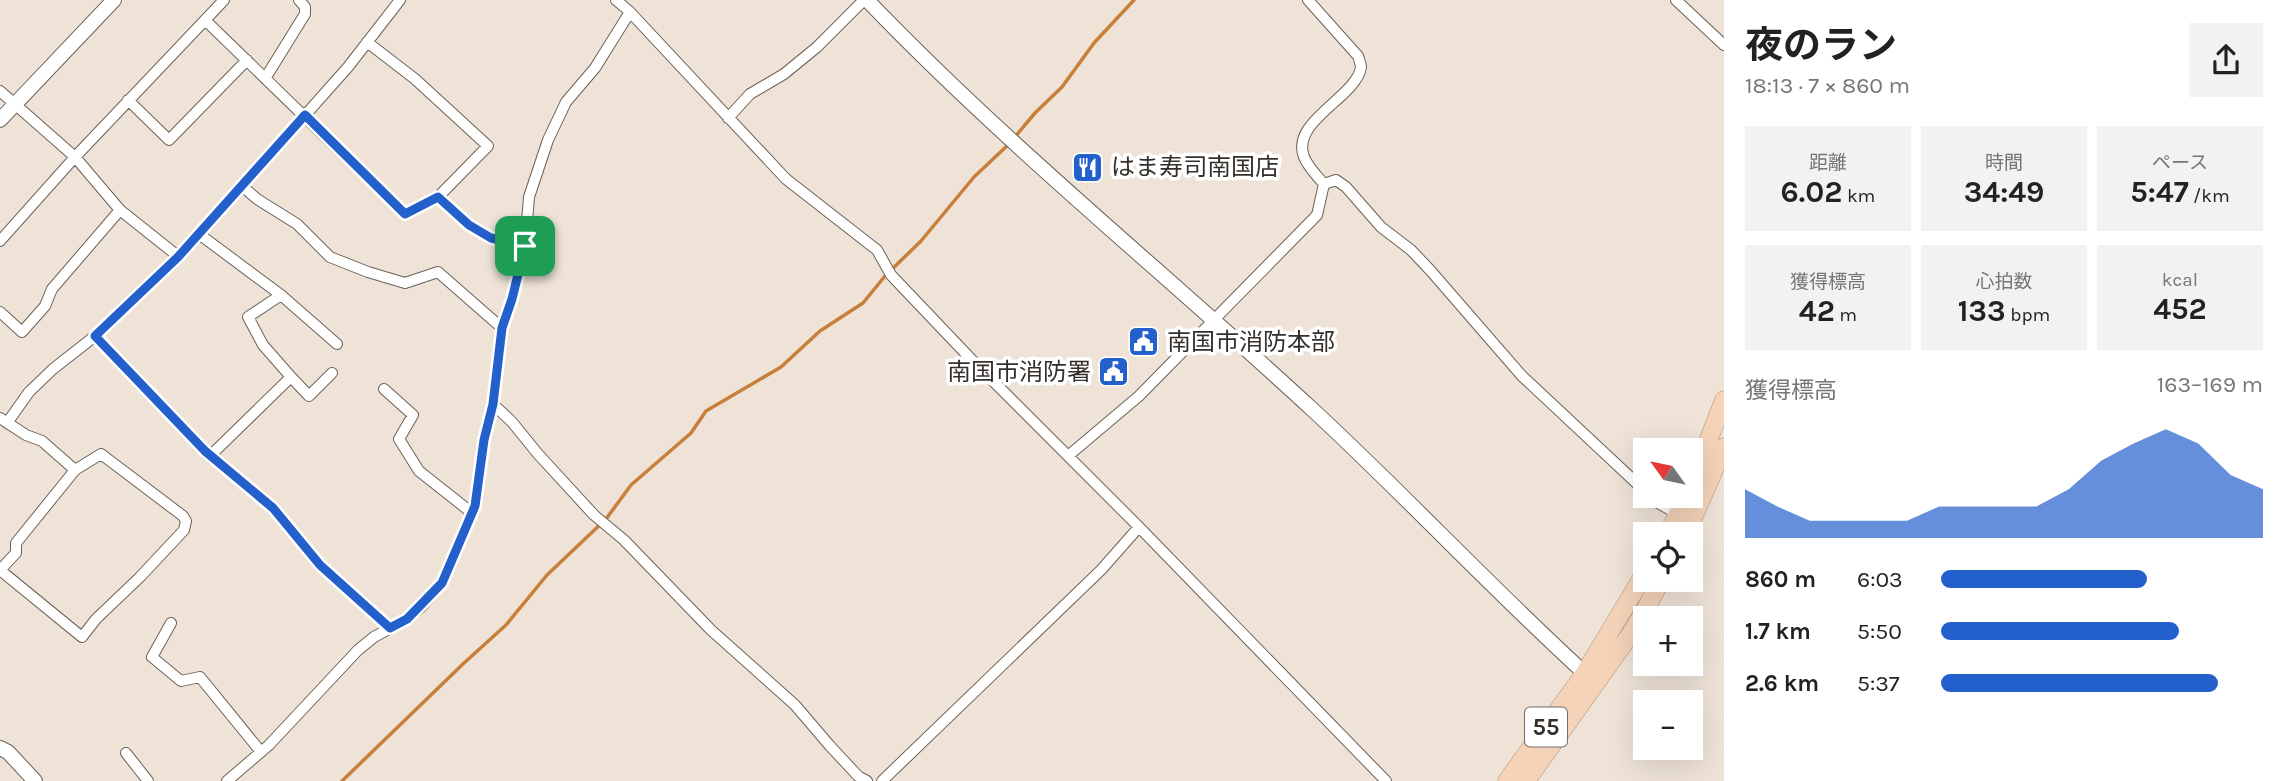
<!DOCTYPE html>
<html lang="ja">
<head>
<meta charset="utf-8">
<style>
  body { margin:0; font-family:Karla,"Noto Sans JP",sans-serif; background:#f2f2f2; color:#222; height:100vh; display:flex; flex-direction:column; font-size:26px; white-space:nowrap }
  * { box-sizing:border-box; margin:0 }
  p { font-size:23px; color:#767676 }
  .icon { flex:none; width:38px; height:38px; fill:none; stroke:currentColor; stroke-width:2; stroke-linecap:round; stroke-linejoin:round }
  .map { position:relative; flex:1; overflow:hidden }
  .side { display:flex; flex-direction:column; background:#fff; width:560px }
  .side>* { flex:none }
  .needle { width:46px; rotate:303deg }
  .controls { position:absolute; left:1633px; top:438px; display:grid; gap:14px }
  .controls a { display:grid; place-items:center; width:70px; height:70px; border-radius:0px; background:#fff; box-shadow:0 7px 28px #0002; font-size:35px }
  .pin { position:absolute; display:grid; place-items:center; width:60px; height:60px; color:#fff; margin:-30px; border-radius:14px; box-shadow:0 4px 10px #0006 }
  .round { display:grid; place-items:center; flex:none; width:74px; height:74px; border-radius:0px; background:#f2f2f2 }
  .head { display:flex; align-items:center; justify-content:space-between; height:119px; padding:0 21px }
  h1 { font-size:38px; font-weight:700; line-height:52px }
  .metrics { display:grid; grid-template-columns:repeat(3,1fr); gap:10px; height:119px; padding:7px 21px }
  .metrics div { display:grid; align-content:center; border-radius:0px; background:#f2f2f2; text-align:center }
  .metrics b { font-size:30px; font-weight:700 }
  .metrics small { font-size:19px; font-weight:400 }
  .metrics p { font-size:19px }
  .chart { height:196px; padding:14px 21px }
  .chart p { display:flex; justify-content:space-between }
  .chart svg { width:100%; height:126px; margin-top:7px; fill:#2460cc; opacity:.7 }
  ul { padding:0 21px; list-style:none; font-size:23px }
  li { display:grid; grid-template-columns:112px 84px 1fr; align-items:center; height:52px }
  li i { height:18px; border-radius:9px; background:#2460cc }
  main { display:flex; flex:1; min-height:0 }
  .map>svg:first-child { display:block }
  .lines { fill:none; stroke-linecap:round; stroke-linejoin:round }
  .stream { stroke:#c87f39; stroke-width:3.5 }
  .minor-casing { stroke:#6c6158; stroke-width:12 }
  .tertiary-casing { stroke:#6c6158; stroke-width:16 }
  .trunk-casing { stroke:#af927c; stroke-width:19 }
  .minor { stroke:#fff; stroke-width:10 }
  .tertiary { stroke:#fff; stroke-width:14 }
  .trunk { stroke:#f4d3b8; stroke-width:18 }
  .route-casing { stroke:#fff; stroke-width:14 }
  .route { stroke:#2460cc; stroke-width:9 }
  .labels { text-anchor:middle; stroke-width:7; stroke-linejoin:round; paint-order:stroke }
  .shield { fill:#fff; stroke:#716d6b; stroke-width:2 }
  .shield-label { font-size:23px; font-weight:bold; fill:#342f2b }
  .poi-label { font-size:24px; fill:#342f2b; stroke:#fff; text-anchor:start }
</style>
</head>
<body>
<main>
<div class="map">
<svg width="1724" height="781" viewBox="0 0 1724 781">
  <rect width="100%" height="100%" fill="#efe3d8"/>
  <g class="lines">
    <path class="stream" d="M1014 138 1035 113 1062 87 1094 43 1134 0
      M342 781 464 663 506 625 547 575 606 519 631 485 691 433 706 411 781 367 820 331 863 303 885 276 921 241 974 177 1009 144"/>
    <defs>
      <path id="minor" d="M616 0 629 11 786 179 877 250 891 275 971 359 1139 527 1386 781
        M1308 0 1358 56C1359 58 1361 66 1361 67 1357 97 1290 121 1304 157 1308 167 1317 176 1324 184
        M1676 0 1724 45
        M205 20 405 214 438 197
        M367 42 415 79 488 146 438 197 469 225 491 238 525 246
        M266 77 305 14V7L299 0
        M0 91 75 157 120 210 179 257
        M128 100 169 140 247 60
        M728 118 750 94 784 74 817 47 864 0
        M1324 184 1336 180 1346 187 1381 227 1411 250 1430 270 1522 376 1645 491
        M242 186 257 199 297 224 330 257 368 272 405 283 438 272 502 328
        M199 234 281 295 248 317 263 345 291 377 211 455
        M0 241 75 157 224 0
        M281 295 337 344
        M0 312 22 332 45 306 52 289 120 210
        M95 336 205 451 273 508 319 565 390 628
        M291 377 309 396 332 373
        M384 389 413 415 399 439 419 471 472 513
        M493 404 512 422 538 454 594 515 624 540 711 630 795 705 830 746 858 776 867 781
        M0 418 26 435 42 441 75 470 16 543V553L0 570 82 637 96 619 140 577 184 530 186 521 183 516 101 454 75 470
        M7 423 29 392 53 369 95 336 179 257 348 67 400 0
        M1068 456 1139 396 1317 215 1324 184
        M1649 495 1658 503 1680 515
        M171 623 152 657 181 681 200 677 261 752
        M126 753 148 781
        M227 781 269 745 358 650 374 637 407 619 420 608 442 583 451 564 475 507 484 440 493 404 502 328 512 299 525 246 529 197 548 140 566 102 595 68 630 12
        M882 781 1101 570 1139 527"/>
      <path id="tertiary" d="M867 0C1007 146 1165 273 1314 411 1408 498 1496 593 1591 679
        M0 120 114 0
        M0 748 8 752 35 781"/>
      <path id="trunk" d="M1690 488 1724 400
        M1668 534 1687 495
        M1686 534 1724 447
        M1507 781 1585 673 1645 573
        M1526 781 1635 628 1662 579"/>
    </defs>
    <use href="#minor" class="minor-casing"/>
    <use href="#tertiary" class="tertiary-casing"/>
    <use href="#trunk" class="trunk-casing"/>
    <use href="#minor" class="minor"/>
    <use href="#tertiary" class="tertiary"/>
    <use href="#trunk" class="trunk"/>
  </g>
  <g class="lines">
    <defs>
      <path id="route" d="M305 115 405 214 438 197 469 225 491 238 525 246 512 299 502 328 493 404 484 440 475 506 442 583 407 619 390 628 320 565 273 508 205 451 95 336 178 257Z"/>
    </defs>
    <use href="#route" class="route-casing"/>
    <use href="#route" class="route"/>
  </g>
  <defs>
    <symbol id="restaurant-square" viewBox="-11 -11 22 22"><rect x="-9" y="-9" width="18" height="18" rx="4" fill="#2460cc" stroke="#fff"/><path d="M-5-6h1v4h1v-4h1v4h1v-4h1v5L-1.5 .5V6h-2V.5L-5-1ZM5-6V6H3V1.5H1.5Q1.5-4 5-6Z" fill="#fff"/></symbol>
    <symbol id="civic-square" viewBox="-11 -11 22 22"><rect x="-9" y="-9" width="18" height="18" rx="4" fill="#2460cc" stroke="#fff"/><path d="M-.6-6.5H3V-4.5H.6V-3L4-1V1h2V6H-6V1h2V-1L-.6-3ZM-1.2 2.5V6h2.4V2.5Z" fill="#fff"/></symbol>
  </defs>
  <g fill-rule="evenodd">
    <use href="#restaurant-square" x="1070" y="150" width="35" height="35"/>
    <use href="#civic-square" x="1126" y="324" width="35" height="35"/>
    <use href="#civic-square" x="1096" y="354" width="35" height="35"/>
  </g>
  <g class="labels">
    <rect class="shield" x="1525" y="707.5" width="42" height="39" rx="5"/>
    <g class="shield-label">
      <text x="1546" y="735">55</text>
    </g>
    <g class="poi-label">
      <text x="1111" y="175">はま寿司南国店</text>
      <text x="1167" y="350">南国市消防本部</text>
      <text x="1091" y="380" text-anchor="end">南国市消防署</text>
    </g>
  </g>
</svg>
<div class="controls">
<a><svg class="needle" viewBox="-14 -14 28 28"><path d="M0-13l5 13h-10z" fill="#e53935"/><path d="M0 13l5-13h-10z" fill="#767676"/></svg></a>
<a><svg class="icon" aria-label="locate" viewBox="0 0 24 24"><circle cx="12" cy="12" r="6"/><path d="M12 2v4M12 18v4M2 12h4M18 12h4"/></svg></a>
<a>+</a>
<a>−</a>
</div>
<div class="pin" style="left:525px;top:246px;background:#1e9e55"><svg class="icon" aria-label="arrive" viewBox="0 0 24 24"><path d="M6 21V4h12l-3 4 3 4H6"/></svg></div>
</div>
<section class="side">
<div class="head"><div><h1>夜のラン</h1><p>18:13 · 7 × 860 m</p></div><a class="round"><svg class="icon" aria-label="share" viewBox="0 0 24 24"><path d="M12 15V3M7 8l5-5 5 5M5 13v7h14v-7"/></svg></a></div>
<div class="metrics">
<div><p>距離</p><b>6.02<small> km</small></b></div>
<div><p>時間</p><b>34:49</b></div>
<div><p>ペース</p><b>5:47<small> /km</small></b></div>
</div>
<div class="metrics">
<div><p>獲得標高</p><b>42<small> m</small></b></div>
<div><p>心拍数</p><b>133<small> bpm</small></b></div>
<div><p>kcal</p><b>452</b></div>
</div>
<div class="chart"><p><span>獲得標高</span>163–169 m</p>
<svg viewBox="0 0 160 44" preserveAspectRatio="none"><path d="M0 44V27L10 33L20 38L30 38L40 38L50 38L60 33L70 33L80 33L90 33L100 27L110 17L120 11L130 6L140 11L150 22L160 27V44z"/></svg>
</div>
<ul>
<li><b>860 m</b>6:03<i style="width:64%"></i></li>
<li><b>1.7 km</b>5:50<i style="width:74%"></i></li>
<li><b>2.6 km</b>5:37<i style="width:86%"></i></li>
</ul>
</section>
</main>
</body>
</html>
